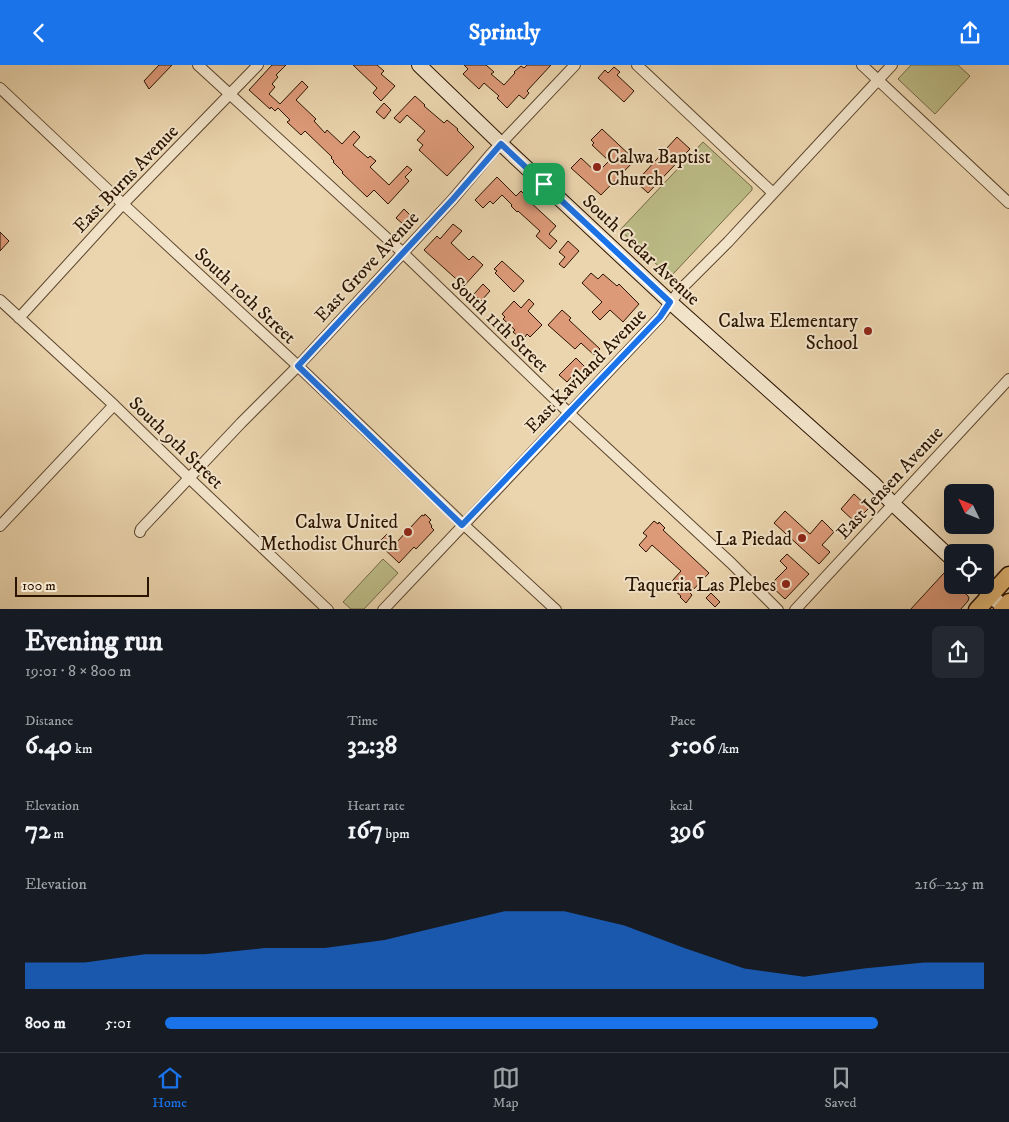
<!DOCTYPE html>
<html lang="en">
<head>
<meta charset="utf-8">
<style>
  body { margin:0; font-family:"IM FELL DW Pica",serif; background:#242831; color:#f1f3f6; height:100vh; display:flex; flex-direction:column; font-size:19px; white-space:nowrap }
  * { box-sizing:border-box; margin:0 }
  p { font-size:16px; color:#9ea1a6 }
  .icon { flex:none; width:28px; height:28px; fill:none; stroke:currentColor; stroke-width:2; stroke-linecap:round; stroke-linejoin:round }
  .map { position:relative; height:544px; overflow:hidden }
  .sheet { display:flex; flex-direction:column; background:#171b24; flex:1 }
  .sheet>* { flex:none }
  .needle { width:32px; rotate:313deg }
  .controls { position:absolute; left:944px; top:419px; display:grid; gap:10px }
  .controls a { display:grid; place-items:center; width:50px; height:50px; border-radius:8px; background:#171b24; box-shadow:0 5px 20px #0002; font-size:25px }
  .scale { position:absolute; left:15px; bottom:12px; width:134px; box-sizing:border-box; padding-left:5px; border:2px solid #2b1300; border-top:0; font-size:14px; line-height:18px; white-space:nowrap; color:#2b1300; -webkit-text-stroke:4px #f2e4ca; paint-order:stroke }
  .pin { position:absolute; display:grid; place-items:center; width:42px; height:42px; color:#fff; margin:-21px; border-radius:10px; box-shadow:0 2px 8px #0006 }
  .round { display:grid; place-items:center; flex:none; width:52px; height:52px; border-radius:8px; background:#242831 }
  .head { display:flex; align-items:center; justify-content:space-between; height:85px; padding:0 25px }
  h1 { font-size:28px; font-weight:700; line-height:38px }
  .stats { display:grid; grid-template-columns:repeat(3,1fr); gap:8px; height:85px; padding:5px 25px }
  .stats div { display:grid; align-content:center }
  .stats b { font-size:25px; font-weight:700 }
  .stats small { font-size:14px; font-weight:400 }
  .stats p { font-size:14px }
  .chart { height:140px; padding:10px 25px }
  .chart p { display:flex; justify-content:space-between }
  .chart svg { width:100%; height:90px; margin-top:5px; fill:#1a73e8; opacity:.7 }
  ul { padding:0 25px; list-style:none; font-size:16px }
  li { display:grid; grid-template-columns:80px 60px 1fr; align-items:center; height:38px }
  li i { height:12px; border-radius:6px; background:#1a73e8 }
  header { display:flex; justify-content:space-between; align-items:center; height:65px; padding:0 25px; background:#1a73e8; color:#fff; font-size:22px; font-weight:700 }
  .tab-bar { display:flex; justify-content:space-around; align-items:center; height:70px; border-top:1px solid #363941; background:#171b24; font-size:14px; color:#9ea1a6 }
  .tab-bar a { display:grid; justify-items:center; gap:2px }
  .tab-bar .on { color:#1a73e8 }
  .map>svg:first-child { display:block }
  .green { fill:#bcbc87; stroke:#746844 }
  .building { fill:#dd9a79; stroke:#2b1300 }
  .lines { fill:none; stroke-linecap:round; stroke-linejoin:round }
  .street-casing { stroke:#5b442c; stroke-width:12 }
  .secondary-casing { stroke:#2b1300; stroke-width:16 }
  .primary-casing { stroke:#2b1300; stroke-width:19 }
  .street { stroke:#f2e4ca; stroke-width:10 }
  .secondary { stroke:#f2e4ca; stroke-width:14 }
  .primary { stroke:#e6ba77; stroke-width:16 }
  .route-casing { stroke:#fff; stroke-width:10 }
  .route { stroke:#1a73e8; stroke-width:6 }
  .poi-dot { fill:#8f2418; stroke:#f2e4ca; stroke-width:2 }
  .labels { text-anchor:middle; stroke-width:4; stroke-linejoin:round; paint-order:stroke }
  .poi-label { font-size:19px; fill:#2b1300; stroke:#f2e4ca; text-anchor:end }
  .street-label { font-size:19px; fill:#2b1300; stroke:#f2e4ca }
</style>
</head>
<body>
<header><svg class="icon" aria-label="back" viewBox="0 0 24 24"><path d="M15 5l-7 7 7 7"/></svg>Sprintly<svg class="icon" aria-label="share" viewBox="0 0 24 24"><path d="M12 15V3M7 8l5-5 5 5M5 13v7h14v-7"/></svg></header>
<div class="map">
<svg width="1009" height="545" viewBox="0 0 1009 545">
  <rect width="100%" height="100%" fill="#ebd5ae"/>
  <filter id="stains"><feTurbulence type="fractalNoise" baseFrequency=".004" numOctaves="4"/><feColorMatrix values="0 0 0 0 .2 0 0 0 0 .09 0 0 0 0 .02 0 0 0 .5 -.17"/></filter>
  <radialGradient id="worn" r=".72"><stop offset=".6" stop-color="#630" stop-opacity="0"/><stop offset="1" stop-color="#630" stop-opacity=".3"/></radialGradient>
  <path class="green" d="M911 0H958L970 11 935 49 898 14Z
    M703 77 752 122V125L673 209H667L620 165Z
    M383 494 398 508 364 544H351L343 537Z"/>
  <path class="building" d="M159 0H172L149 24 144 16Z
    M272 0H286L276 10 278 12 272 19 275 22 269 29 280 39 302 16 308 22 296 35 316 54 314 56 325 68 327 65 342 79 354 66 360 72 353 80 368 93 370 91 376 96 370 102 389 120 407 101 412 105 405 112 409 116 388 139 374 125 367 132 342 108 343 107 333 97 334 96 331 93 332 92 305 66 301 70 287 57 290 55 278 43 275 46 271 42 270 44 249 25Z
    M353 0H377L384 6 381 9 395 21 381 36 373 28 377 23Z
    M464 0H486L494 7 491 9 504 20 515 8 514 7 521 1 524 3 527 0H551L527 26 529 28 524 34 519 30 507 43 497 33 499 31 484 18 479 24 463 9 468 4Z
    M614 2 620 7 617 10 634 26 624 37 598 13 605 5 608 8Z
    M415 31 425 40 424 41 444 58 447 55 458 64 457 65 474 82 447 111 419 85 423 80 417 75 425 66 407 50 400 58 394 53Z
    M384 38 391 45 384 54 376 47Z
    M602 64 635 95 601 130 571 103 581 93 597 108 609 96 592 80 594 78 591 75Z
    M677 72 690 84 648 128 636 117Z
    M497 112 516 131 521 126 529 134 528 135 556 161 549 169 557 176 550 184 536 171 540 166 518 146 517 147 511 141 512 140 502 130 493 139 490 136 483 143 475 135Z
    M404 144 411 151 403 159 396 153Z
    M453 159 462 166 451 178 469 195 473 191 483 200 464 221 424 185 437 171 440 174Z
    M0 167 9 176 0 186Z
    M568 176 579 186 564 203 559 199 565 192 559 187Z
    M502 196 524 216 514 227 495 208 497 206 494 204Z
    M591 208 598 214 603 209 617 221 619 219 639 239 623 257 610 245 600 255 592 247 602 237 582 218Z
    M483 219 490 226 481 236 474 229Z
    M529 234 534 239 528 246 542 260 530 272 527 269 525 272 522 269 519 272 513 267 515 265 503 254 505 252 502 249 514 236 521 243Z
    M562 245 571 253 569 255 600 284 594 290 581 278 575 284 548 260Z
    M576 293 586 303 576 313 573 310 567 317 559 310Z
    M854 429 869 443 855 457 841 444Z
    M785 446 810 469 822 455 834 467 822 480 830 487 819 499 774 458Z
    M425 449 431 455 429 457 432 461 431 462 434 465 416 484 414 482 399 498 378 478 387 469 396 478 422 450 424 451Z
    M654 456 658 459 659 457 665 463 663 465 709 508 690 528 692 530 686 538 680 532 681 531 675 526 679 523 672 516 681 506 652 480 646 487 639 480 647 471 643 468Z
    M787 489 809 509 785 534 770 520 787 503 780 496Z
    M944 508 952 516V520H956L968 531 969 533 968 536 960 545H910Z
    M711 528 720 537 715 542 706 533Z"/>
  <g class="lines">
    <defs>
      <path id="street" d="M198 0 403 188 568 347 731 498 778 545
        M637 0 773 128
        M862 0 1009 138
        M0 23 123 139 298 301 463 459 556 545
        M0 235 114 340 189 413 328 545
        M19 253 123 139 258 0
        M0 461 114 340
        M140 467 141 464 241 358 298 301 453 134 490 90 575 0
        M383 545 660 252 680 225 728 177 892 0
        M795 545 1009 314"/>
      <path id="secondary" d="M419 0 501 79 670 237 874 419 893 439 952 494
        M980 520 998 537"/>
      <path id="primary" d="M977 545 1009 510
        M1002 545 1009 537"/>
    </defs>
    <use href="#street" class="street-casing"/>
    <use href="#secondary" class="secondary-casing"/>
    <use href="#primary" class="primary-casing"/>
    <use href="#street" class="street"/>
    <use href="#secondary" class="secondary"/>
    <use href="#primary" class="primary"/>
  </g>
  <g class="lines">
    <defs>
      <path id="route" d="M501 79 670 237 660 252 462 460 298 301 453 134Z"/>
    </defs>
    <use href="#route" class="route-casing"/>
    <use href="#route" class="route"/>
  </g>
  <g class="poi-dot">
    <circle cx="597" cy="102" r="5"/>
    <circle cx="868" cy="266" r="5"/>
    <circle cx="408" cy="467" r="5"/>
    <circle cx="802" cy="473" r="5"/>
    <circle cx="786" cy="519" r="5"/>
  </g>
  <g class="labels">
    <g class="poi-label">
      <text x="607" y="98" text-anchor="start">Calwa Baptist<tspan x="607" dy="22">Church</tspan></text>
      <text x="858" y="262">Calwa Elementary<tspan x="858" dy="22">School</tspan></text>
      <text x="398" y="463">Calwa United<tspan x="398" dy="22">Methodist Church</tspan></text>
      <text x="792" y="480">La Piedad</text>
      <text x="776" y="526">Taqueria Las Plebes</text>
    </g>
    <g class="street-label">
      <text transform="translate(125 113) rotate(-46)" y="7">East Burns Avenue</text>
      <text transform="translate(642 184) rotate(43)" y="7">South Cedar Avenue</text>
      <text transform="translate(366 201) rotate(-47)" y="7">East Grove Avenue</text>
      <text transform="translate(246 230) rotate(43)" y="7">South 10th Street</text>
      <text transform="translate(501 259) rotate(44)" y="7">South 11th Street</text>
      <text transform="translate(585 305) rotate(-46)" y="7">East Kaviland Avenue</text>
      <text transform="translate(177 377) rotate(44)" y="7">South 9th Street</text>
      <text transform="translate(889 417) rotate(-47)" y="7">East Jensen Avenue</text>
    </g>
  </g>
  <rect width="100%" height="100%" filter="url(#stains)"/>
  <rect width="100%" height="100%" fill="url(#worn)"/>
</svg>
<div class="controls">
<a><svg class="needle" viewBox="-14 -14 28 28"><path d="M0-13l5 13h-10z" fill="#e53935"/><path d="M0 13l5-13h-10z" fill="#9ea1a6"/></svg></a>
<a><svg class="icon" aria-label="locate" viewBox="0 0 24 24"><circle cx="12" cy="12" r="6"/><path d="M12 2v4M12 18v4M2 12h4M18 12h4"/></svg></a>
</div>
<div class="scale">100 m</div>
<div class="pin" style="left:544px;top:119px;background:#1e9e55"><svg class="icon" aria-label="arrive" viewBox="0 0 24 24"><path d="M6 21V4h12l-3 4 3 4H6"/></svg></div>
</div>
<section class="sheet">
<div class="head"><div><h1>Evening run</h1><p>19:01 · 8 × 800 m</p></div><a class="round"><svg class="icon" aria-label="share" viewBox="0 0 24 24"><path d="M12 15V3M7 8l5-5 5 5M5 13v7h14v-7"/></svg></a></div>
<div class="stats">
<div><p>Distance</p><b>6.40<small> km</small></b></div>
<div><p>Time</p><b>32:38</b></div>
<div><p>Pace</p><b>5:06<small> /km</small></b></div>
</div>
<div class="stats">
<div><p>Elevation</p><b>72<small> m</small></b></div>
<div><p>Heart rate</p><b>167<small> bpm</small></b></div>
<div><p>kcal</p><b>396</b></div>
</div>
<div class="chart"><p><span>Elevation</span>216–225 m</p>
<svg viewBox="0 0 160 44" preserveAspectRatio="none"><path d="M0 44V31L10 31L20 27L30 27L40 24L50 24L60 20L70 13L80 6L90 6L100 13L110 24L120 34L130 38L140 34L150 31L160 31V44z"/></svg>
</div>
<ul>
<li><b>800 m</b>5:01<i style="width:87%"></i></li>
</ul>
</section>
<nav class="tab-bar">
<a class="on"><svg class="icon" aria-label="home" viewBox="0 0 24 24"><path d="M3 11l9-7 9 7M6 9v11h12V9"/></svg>Home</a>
<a><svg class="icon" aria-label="map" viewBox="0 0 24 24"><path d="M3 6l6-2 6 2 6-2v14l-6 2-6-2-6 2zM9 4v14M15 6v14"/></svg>Map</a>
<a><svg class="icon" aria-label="saved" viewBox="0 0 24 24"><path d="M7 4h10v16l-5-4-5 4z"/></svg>Saved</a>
</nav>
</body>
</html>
